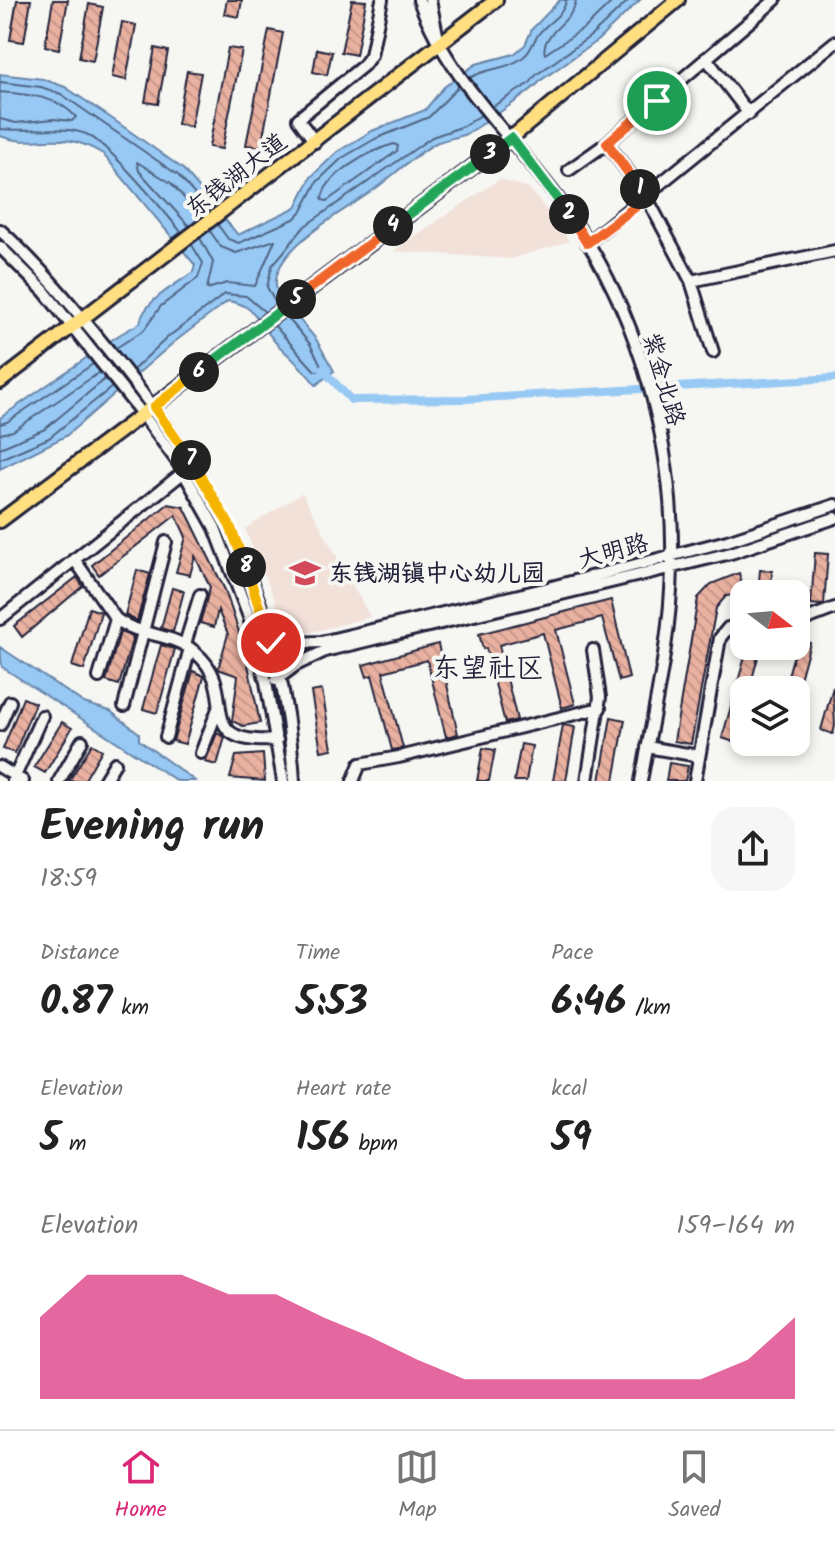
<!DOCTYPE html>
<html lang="en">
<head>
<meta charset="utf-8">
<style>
  body { margin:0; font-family:Kalam,"LXGW WenKai TC",sans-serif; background:#f6f6f6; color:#222; height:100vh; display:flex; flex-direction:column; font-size:30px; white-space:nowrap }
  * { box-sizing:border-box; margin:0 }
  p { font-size:26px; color:#767676 }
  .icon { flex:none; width:44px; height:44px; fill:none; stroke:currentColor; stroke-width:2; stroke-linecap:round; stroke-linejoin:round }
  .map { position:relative; height:781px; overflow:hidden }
  .details { display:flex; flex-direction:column; background:#fff; flex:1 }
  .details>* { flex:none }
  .needle { width:52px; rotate:106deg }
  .fabs { position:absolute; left:730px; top:580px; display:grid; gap:16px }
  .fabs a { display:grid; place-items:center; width:80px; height:80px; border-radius:16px; background:#fff; box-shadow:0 4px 12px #0003; font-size:40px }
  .pin { position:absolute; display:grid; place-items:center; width:68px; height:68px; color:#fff; margin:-34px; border:4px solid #fff; border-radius:50%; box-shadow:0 2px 8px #0007 }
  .km { position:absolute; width:40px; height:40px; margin:-20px; border-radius:50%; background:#222; color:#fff; font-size:22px; line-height:40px; text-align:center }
  .round { display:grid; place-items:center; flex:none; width:84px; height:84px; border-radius:24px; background:#f6f6f6 }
  .head { display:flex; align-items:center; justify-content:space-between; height:136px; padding:0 40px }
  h1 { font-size:44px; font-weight:700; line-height:60px }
  .figures { display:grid; grid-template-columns:repeat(3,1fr); gap:12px; height:136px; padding:8px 40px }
  .figures div { display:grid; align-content:center }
  .figures b { font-size:40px; font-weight:700 }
  .figures small { font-size:22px; font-weight:400 }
  .figures p { font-size:22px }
  .chart { height:224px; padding:16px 40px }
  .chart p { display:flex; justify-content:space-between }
  .chart svg { width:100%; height:144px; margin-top:8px; fill:#db2777; opacity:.7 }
  .dock { display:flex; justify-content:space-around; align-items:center; height:112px; border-top:2px solid #e0e0e0; background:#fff; font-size:22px; color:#767676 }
  .dock a { display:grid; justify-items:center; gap:4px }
  .dock .selected { color:#db2777 }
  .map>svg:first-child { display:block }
  .built { fill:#f2e1d9 }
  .water { fill:#97c9f4; stroke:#6886aa; stroke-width:2 }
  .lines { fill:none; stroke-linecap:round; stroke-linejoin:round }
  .shore { stroke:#516585; stroke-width:2 }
  .canal { stroke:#97c9f4; stroke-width:8 }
  .building { fill:url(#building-back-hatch); stroke:#22223b; stroke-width:2 }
  .minor-casing { stroke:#22223b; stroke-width:16 }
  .major-casing { stroke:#22223b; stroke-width:18 }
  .minor { stroke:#f6f6f2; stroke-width:10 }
  .major { stroke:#ffdf80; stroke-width:12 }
  .split-1-casing { stroke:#fff; stroke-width:16 }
  .split-2-casing { stroke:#fff; stroke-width:16 }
  .split-3-casing { stroke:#fff; stroke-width:16 }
  .split-4-casing { stroke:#fff; stroke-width:16 }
  .split-5-casing { stroke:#fff; stroke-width:16 }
  .split-6-casing { stroke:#fff; stroke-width:16 }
  .split-7-casing { stroke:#fff; stroke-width:16 }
  .split-8-casing { stroke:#fff; stroke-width:16 }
  .split-9-casing { stroke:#fff; stroke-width:16 }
  .split-1 { stroke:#f0652b; stroke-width:10 }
  .split-2 { stroke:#f0652b; stroke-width:10 }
  .split-3 { stroke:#22a559; stroke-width:10 }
  .split-4 { stroke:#22a559; stroke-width:10 }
  .split-5 { stroke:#f0652b; stroke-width:10 }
  .split-6 { stroke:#22a559; stroke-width:10 }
  .split-7 { stroke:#f5b400; stroke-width:10 }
  .split-8 { stroke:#f5b400; stroke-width:10 }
  .split-9 { stroke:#f5b400; stroke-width:10 }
  .labels { text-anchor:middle; stroke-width:8; stroke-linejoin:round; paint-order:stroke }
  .street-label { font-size:24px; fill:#22223b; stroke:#f6f6f2 }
  .poi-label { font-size:24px; font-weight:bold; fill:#22223b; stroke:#f6f6f2; text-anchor:start }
  .quarter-label { font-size:28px; fill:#22223b; stroke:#f6f6f2 }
</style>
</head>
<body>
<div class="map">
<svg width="835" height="781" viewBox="0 0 835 781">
  <defs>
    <pattern id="building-back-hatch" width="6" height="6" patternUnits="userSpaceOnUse" patternTransform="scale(2)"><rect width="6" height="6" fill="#e9b1a0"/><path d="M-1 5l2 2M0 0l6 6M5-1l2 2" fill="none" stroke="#c8988b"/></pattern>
  </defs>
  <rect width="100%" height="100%" fill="#f6f6f2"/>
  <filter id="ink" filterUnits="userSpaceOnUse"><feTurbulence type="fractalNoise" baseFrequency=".0125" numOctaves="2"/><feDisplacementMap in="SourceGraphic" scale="16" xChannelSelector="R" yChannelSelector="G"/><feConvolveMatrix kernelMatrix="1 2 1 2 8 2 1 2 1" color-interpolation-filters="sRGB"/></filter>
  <g filter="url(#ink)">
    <path class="built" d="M500 179 530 189 570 241 511 259 393 251Z
      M302 493 370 617 312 632H299L285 625 245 529Z"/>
    <path class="water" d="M560 0H640L598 40 540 81C537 88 476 129 466 134 456 138 445 139 436 143 414 155 393 176 372 191 346 211 261 253 278 294L316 339 334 371 316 385C305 371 293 359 280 347 260 328 259 305 228 301L173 343 66 436 0 469V418L119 335 140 323C143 301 176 285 193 272L195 265 103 154C57 126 37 150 0 136V74L43 79 65 87 114 120 183 169 238 235 296 207 311 177 337 152 372 131 425 110 444 87 476 64 514 54 525 45 532 29Z
      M0 647 84 703 110 711 139 733V740L195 781H177L2 667Z"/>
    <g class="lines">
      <path class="shore" d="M576 0C574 22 539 34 545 54L586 27 614 0
        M470 78C485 68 504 70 519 60 531 53 531 45 538 35 546 22 564 17 566 0
        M0 82 41 87 61 94 178 175 209 211
        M0 92C26 94 58 96 76 117L72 121 54 119 16 123 0 119
        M492 107 530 83 536 75 592 35 629 0
        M0 129C26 132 63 125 86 134 108 143 164 211 181 232
        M394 144 398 146 397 151 327 201 322 200C323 175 372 150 394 144Z
        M218 225 228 239 239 243 294 219 302 211 317 182 342 158 375 139 429 117 459 86
        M189 226 139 171 137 162 171 183 201 217
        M200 238 213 262 207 289 227 283 255 286 275 240 236 253 221 247 210 231
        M276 304 267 287 272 266 305 226 432 137 464 126 481 115
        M274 325 315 371H321L322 367 310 344 286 316
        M116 348 144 330 161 306 198 278 203 263 192 245
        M133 370 168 337 225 294 246 296 265 312
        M0 424 7 422 93 364
        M0 434 13 431 100 372
        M0 448 45 429 105 379
        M0 459 49 438 112 387"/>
      <path class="canal" d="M322 369 351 400 465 399 835 378"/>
    </g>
    <path class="building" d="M17 0H31L24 42 10 40Z
      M53 0H68L59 49 45 46Z
      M227 0H242L239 17 224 14Z
      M352 0 366 1 356 55 341 52Z
      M89 4 103 7 93 61 79 58Z
      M122 22 136 25 126 80 112 77Z
      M269 30 283 33 261 147 246 145Z
      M155 48 168 51 158 104 145 102Z
      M228 48 242 50 222 149 209 147Z
      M317 49 332 52 327 75 313 72Z
      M187 71 201 73 191 127 177 124Z
      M168 504 184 507 225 590 245 650 260 723 243 726 232 721 238 676 218 669 228 634 218 610 214 627 200 623 210 587 195 556 190 575 176 572 186 537 176 515 99 575 92 565Z
      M815 553 828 554 824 604 821 605 811 604Z
      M137 570 150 574 137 621 125 615Z
      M760 570 772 571 771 594H758Z
      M739 573 744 594 726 596 716 608 691 744 674 741 698 598 711 584Z
      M77 577 83 586 22 637 14 626Z
      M172 588 184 591 173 632 161 628Z
      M611 600 629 678 619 681 602 618 556 630 575 704 562 708 543 633 499 645 517 720 505 723 486 648 483 649 479 634Z
      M89 608 101 612 84 670 72 666Z
      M120 632 133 637 119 685 106 681Z
      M798 640 810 643 797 690H784Z
      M438 644 458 734 446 737 427 660 383 672 403 748 392 750 372 675 367 677 363 665Z
      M161 645 175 649 157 713 143 709Z
      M748 646H761L749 690H744V706L734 742 722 738Z
      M193 671 204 676 185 744 173 741Z
      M833 687 835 726 833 734 821 730Z
      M322 690 332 749 321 751 311 692Z
      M23 698 35 703 15 753 3 749Z
      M611 717 625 720 614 781H600Z
      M62 722 72 728 45 773 34 767Z
      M563 725 575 727 566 781H553Z
      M217 733 225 737 217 765 205 762Z
      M92 744 102 750 84 781H69Z
      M521 744 532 746 526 781H514Z
      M483 748 495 750 489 781H477Z
      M263 754 265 781 230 778 236 756Z
      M669 763 688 766 685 781H666Z"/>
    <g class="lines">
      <defs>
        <path id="minor" d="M419 0C448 81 519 142 568 212 639 313 675 443 672 566 671 637 654 711 641 781
          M430 0 438 39
          M706 58 749 114
          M315 142 298 119 364 65 371 55 382 0
          M607 143 647 198 691 281 713 352
          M569 170 607 143 775 0
          M0 230C41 267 75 309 110 352 218 486 284 606 294 781
          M587 243 835 42
          M0 247 44 291 143 415 179 464 215 528 249 617 266 682 283 781
          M691 281 835 251
          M74 559 116 619C140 637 174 633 196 653 243 693 188 745 277 740
          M0 619 184 472
          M796 623 835 608
          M185 644 200 595
          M268 644 321 642 544 589 727 541 835 505
          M99 677 116 619
          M276 680 296 665 325 651 731 553 835 518
          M124 706 166 542
          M0 725 10 702
          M166 737 190 648
          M647 747 699 756
          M201 753 219 706
          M0 767 23 781
          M13 781 42 716
          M59 781 82 741
          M104 781 115 763
          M353 781 360 764 399 757 600 708
          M587 781 600 697 593 650
          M695 781 720 638 728 628 744 627"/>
        <path id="major" d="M0 382 496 0
          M0 521 511 138 678 0"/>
      </defs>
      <use href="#minor" class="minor-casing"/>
      <use href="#major" class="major-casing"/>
      <use href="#minor" class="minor"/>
      <use href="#major" class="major"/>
    </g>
  </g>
  <g class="lines" filter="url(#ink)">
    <defs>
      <path id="split-1" d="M640 189 607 143 657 101"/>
      <path id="split-2" d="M569 214 587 243 647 198 640 189"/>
      <path id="split-3" d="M490 154 511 138 569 214"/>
      <path id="split-4" d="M393 226 490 154"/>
      <path id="split-5" d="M296 299 393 226"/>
      <path id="split-6" d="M199 372 296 299"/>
      <path id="split-7" d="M191 460 154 407 199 372"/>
      <path id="split-8" d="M191 460 230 526 246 567"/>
      <path id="split-9" d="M246 567 271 643"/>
    </defs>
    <use href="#split-1" class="split-1-casing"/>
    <use href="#split-2" class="split-2-casing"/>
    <use href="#split-3" class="split-3-casing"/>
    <use href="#split-4" class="split-4-casing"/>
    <use href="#split-5" class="split-5-casing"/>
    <use href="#split-6" class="split-6-casing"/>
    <use href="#split-7" class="split-7-casing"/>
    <use href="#split-8" class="split-8-casing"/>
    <use href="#split-9" class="split-9-casing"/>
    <use href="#split-1" class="split-1"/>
    <use href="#split-2" class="split-2"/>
    <use href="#split-3" class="split-3"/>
    <use href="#split-4" class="split-4"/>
    <use href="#split-5" class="split-5"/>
    <use href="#split-6" class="split-6"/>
    <use href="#split-7" class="split-7"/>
    <use href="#split-8" class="split-8"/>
    <use href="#split-9" class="split-9"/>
  </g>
  <defs>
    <symbol id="school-bare" viewBox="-9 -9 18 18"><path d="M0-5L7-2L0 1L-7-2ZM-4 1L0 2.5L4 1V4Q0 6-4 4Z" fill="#d1495b" stroke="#f6f6f2" stroke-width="2.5" paint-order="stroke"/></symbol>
  </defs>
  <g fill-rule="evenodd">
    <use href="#school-bare" x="283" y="551" width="44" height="44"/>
  </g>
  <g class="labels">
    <g class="street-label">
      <text transform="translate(236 175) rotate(-38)" y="8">东钱湖大道</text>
      <text transform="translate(664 379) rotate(74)" y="8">紫金北路</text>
      <text transform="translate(613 551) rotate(-15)" y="8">大明路</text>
    </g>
    <g class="poi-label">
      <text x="329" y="581">东钱湖镇中心幼儿园</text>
    </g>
    <g class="quarter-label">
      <text x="488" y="677">东望社区</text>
    </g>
  </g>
</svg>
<div class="fabs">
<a><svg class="needle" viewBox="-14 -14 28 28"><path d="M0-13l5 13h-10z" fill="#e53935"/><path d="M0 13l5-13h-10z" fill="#767676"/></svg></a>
<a><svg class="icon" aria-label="layers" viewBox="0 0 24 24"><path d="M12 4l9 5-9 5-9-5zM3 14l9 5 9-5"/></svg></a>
</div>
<div class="pin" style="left:657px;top:101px;background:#1e9e55"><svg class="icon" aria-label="arrive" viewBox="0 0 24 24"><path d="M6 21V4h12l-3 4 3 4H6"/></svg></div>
<div class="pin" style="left:271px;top:643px;background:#d93025"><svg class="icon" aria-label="check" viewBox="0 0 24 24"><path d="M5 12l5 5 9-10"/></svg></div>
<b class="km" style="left:640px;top:189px">1</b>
<b class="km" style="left:569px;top:214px">2</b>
<b class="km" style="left:490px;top:154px">3</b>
<b class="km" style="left:393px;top:226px">4</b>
<b class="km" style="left:296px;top:299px">5</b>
<b class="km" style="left:199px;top:372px">6</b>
<b class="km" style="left:191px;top:460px">7</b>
<b class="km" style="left:246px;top:567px">8</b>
</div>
<section class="details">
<div class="head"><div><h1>Evening run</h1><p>18:59</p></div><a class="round"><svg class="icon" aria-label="share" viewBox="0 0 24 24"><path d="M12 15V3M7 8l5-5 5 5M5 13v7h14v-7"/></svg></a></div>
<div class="figures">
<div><p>Distance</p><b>0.87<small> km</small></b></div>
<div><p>Time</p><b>5:53</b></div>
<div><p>Pace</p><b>6:46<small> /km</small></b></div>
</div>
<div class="figures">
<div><p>Elevation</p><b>5<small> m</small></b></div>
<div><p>Heart rate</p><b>156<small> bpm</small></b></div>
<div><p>kcal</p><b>59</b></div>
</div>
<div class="chart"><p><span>Elevation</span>159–164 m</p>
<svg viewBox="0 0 160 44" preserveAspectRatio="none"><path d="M0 44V19L10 6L20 6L30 6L40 12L50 12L60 19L70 25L80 32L90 38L100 38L110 38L120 38L130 38L140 38L150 32L160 19V44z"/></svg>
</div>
</section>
<nav class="dock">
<a class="selected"><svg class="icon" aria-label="home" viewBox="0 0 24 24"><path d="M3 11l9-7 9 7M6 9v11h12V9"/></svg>Home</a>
<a><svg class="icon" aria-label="map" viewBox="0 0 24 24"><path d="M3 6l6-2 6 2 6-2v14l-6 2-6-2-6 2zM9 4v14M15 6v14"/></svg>Map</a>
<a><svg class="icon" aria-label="saved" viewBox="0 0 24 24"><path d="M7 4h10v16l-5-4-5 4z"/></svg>Saved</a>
</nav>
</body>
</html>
